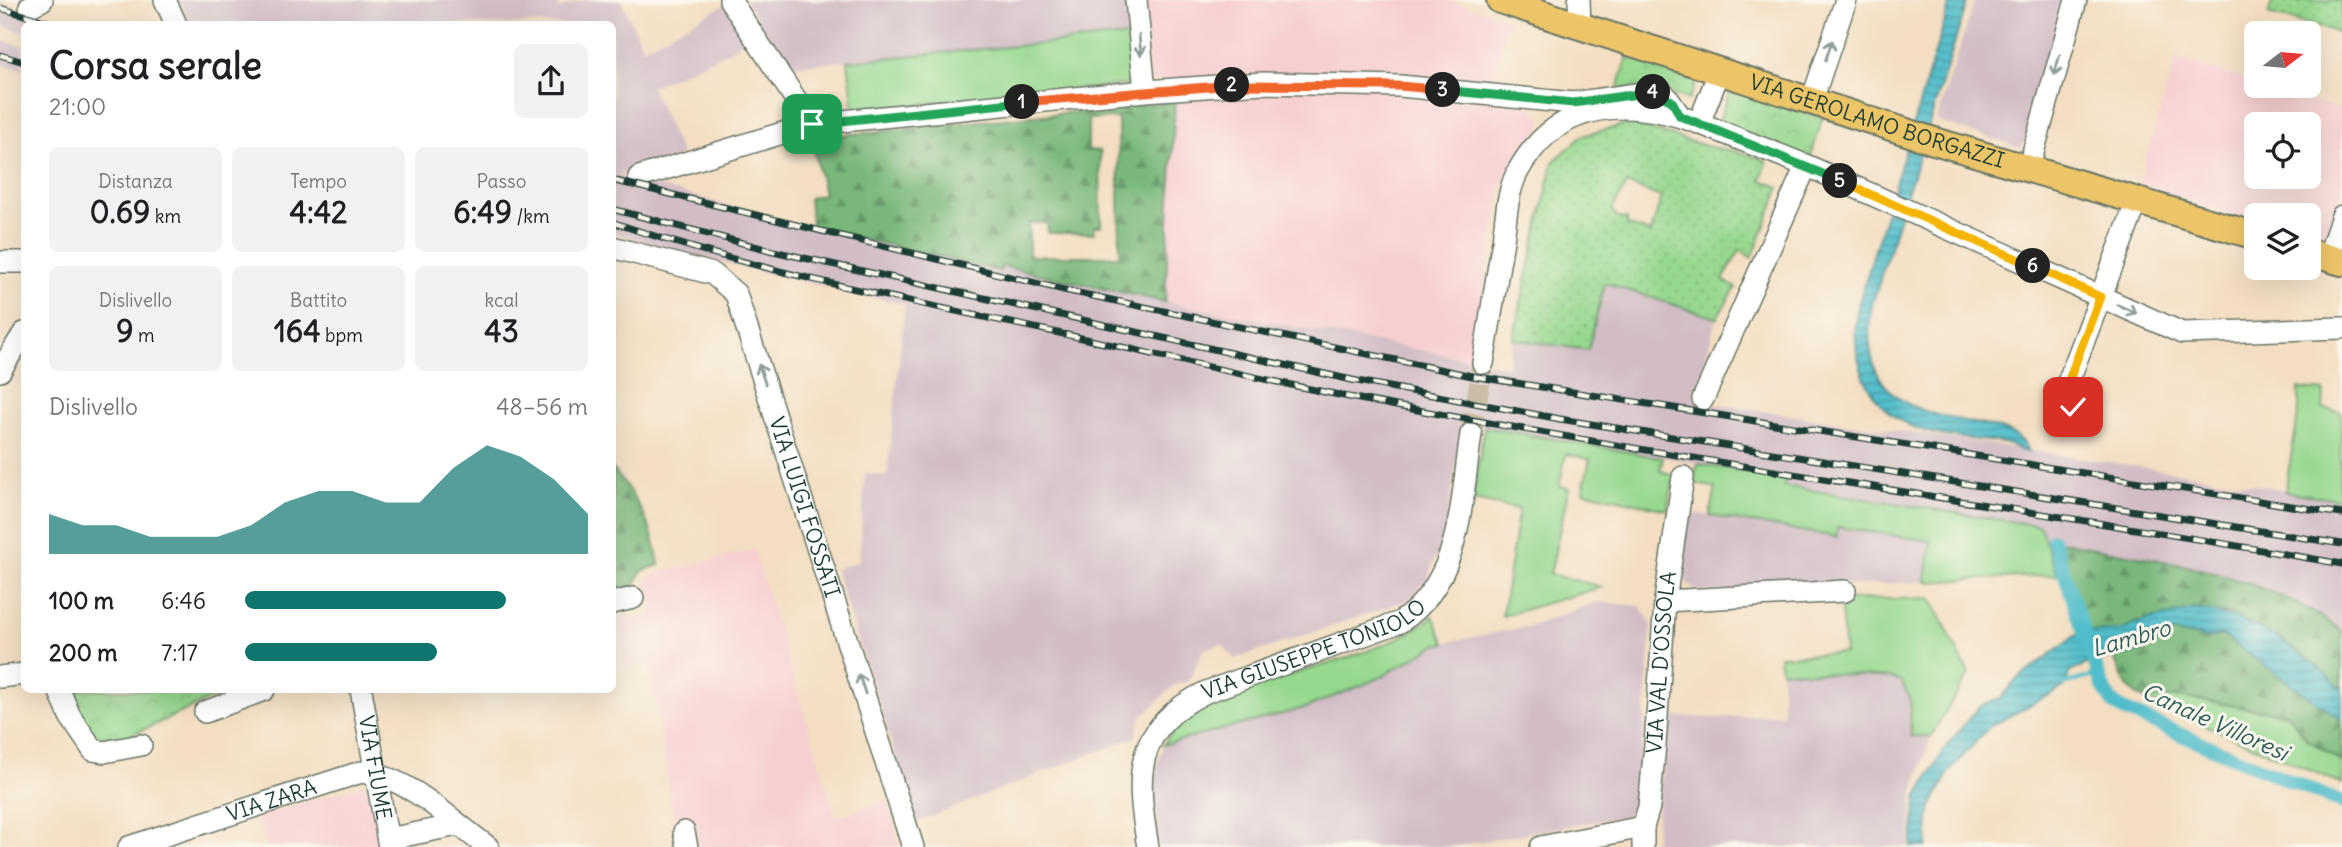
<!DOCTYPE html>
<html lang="it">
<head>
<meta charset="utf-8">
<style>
  body { margin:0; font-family:Delius,sans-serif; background:#f2f2f2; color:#202124; height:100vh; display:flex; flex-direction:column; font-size:26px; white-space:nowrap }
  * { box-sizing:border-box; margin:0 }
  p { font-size:23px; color:#757577 }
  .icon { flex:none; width:38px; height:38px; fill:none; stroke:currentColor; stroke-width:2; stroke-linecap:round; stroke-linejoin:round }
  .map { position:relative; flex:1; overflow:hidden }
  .details { position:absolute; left:21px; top:21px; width:595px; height:672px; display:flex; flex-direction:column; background:#fff; border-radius:10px; box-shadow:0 7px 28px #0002 }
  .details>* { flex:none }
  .needle { width:46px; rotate:74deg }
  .controls { position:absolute; left:2244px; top:21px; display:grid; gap:14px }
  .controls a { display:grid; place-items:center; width:77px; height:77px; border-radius:10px; background:#fff; box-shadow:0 7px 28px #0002; font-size:35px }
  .pin { position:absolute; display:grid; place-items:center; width:60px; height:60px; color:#fff; margin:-30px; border-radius:14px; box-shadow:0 4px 10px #0006 }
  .km { position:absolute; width:35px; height:35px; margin:-18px; border-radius:50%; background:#222; color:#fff; font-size:19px; line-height:35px; text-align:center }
  .round { display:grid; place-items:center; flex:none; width:74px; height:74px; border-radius:10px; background:#f2f2f2 }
  .summary { display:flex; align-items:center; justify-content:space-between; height:119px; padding:0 28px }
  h1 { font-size:38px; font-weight:700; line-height:52px }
  .stats { display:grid; grid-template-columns:repeat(3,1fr); gap:10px; height:119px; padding:7px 28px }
  .stats div { display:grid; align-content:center; border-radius:10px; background:#f2f2f2; text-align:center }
  .stats b { font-size:30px; font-weight:700 }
  .stats small { font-size:19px; font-weight:400 }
  .stats p { font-size:19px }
  .chart { height:196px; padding:14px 28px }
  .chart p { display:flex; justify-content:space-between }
  .chart svg { width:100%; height:126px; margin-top:7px; fill:#0f766e; opacity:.7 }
  ul { padding:0 28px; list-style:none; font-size:23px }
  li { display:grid; grid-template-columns:112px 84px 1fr; align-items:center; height:52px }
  li i { height:18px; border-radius:9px; background:#0f766e }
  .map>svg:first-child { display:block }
  .built { fill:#f7cfd1; fill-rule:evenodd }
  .industrial { fill:#d2bdc6 }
  .grass { fill:#97d88f; stroke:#5b8a62; stroke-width:2 }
  .forest { fill:url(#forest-firs); stroke:#4c7a57; stroke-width:2; fill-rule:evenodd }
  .park { fill:url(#park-crowns); stroke:#5b8a62; stroke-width:2 }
  .garden { fill:url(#garden-dots); stroke:#5b8a62; stroke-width:2; fill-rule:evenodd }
  .water { fill:url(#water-rules); stroke:#387d7f; stroke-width:2 }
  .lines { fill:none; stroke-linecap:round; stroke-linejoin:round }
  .stream { stroke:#51bdca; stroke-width:4.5 }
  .canal { stroke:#51bdca; stroke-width:14 }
  .minor-tunnel { stroke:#c9bea5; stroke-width:21; stroke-dasharray:21 10; stroke-linecap:butt }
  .minor-casing { stroke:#697565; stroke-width:24 }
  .major-casing { stroke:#697565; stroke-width:30 }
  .minor { stroke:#fff; stroke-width:21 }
  .major { stroke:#edc569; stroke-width:26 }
  .rail-casing { stroke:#1f3d34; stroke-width:7 }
  .rail { stroke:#fbf7ec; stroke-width:4.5; stroke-dasharray:13; stroke-linecap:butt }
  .oneway { stroke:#8f9e9a }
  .split-1-casing { stroke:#fff; stroke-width:14 }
  .split-2-casing { stroke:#fff; stroke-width:14 }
  .split-3-casing { stroke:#fff; stroke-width:14 }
  .split-4-casing { stroke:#fff; stroke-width:14 }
  .split-5-casing { stroke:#fff; stroke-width:14 }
  .split-6-casing { stroke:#fff; stroke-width:14 }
  .split-7-casing { stroke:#fff; stroke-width:14 }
  .split-1 { stroke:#22a559; stroke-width:9 }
  .split-2 { stroke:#f0652b; stroke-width:9 }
  .split-3 { stroke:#f0652b; stroke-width:9 }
  .split-4 { stroke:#22a559; stroke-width:9 }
  .split-5 { stroke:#22a559; stroke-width:9 }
  .split-6 { stroke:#f5b400; stroke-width:9 }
  .split-7 { stroke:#f5b400; stroke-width:9 }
  .labels { text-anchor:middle; stroke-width:6; stroke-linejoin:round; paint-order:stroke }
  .street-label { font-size:21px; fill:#1f3d34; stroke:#fbf7ec }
  .water-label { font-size:23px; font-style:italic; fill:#2c5d5a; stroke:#fbf7ec }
</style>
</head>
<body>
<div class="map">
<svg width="2342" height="847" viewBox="0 0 2342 847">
  <defs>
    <pattern id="forest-firs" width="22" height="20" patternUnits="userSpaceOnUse" patternTransform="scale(1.75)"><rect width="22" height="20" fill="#79b87a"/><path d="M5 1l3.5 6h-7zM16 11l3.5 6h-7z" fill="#639765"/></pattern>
    <pattern id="park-crowns" width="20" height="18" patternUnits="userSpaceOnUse" patternTransform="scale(1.75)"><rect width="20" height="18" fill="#97d88f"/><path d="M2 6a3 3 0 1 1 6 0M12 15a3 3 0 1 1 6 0" fill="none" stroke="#82ba7c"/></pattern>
    <pattern id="garden-dots" width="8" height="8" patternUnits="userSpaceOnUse" patternTransform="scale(1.75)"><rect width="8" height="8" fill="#97d88f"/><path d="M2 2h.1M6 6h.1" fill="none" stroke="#82ba7c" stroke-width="1.8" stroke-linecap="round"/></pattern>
    <pattern id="water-rules" width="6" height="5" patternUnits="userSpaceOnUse" patternTransform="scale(1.75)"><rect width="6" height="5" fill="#51bdca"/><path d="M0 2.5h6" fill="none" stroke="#439ba5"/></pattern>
  </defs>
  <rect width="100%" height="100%" fill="#fbf7ec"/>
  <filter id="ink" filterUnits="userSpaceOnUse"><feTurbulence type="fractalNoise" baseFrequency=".0143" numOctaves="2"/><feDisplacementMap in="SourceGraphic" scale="14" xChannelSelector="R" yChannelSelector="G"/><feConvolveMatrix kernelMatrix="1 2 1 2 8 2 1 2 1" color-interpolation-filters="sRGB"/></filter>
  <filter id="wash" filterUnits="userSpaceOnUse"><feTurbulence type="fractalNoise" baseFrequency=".00686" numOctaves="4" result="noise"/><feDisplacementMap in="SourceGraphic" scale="28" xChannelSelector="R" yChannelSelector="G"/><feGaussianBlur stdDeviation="1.57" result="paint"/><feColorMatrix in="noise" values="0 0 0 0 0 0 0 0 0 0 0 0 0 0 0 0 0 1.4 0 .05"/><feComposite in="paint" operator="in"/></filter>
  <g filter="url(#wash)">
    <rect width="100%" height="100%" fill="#f3dec1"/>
    <path class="built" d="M1143 0H1449L1509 19 1487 99 1528 104 1542 117 1541 127 1502 186 1472 360 1165 302 1175 102 1172 79 1149 82Z
      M2176 58 2342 110V192L2326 245 2308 239V215H2256V222L2138 185ZM2256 124H2308V177H2256Z
      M754 550 836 817 887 801 901 847H699L697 828 675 830 650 665 625 666 618 621 652 614 646 576Z
      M366 784 381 847H267L256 816Z"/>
    <path class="industrial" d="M179 0H555L559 9 583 0H621L643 48 726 4 747 38 727 52 651 87 682 156 617 175 769 217 999 270 1001 265 1165 302 1508 367 1513 339 1588 349 1605 282 1716 318 1695 401 2176 472 2342 499V631L2290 598 2236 580 2044 539 2040 526 1784 486V478L1463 423 1441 555 1434 559 1428 579 1411 599 1235 659 1222 644 1203 650 1188 682 1175 685 1141 717 1135 737 917 822 835 569 859 561 865 473 887 476 905 304 740 267 613 233 612 24H191Z
      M745 0H1126L1129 36 788 66Z
      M1975 0H2067L2022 148 1936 121Z
      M0 3 74 24H24V33L0 25Z
      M0 40 24 47V70L0 64Z
      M1687 512 1837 537V527L1931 541 1926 582 1698 592 1682 578Z
      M1596 602 1640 606 1652 624 1637 814 1450 847H1159L1150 789 1163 745 1377 679 1436 644 1531 626Z
      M1781 670 1891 678 1901 682 1910 698 1911 735 1931 736 1914 791 1909 847H1654L1667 716 1716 718 1783 714Z"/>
    <path class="grass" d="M1129 36 1134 84 854 110 848 61Z
      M2299 389 2324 391 2323 409 2342 412 2339 499 2285 492 2299 410Z
      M1484 427 1663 458 1660 471 1675 475 1667 510 1583 491 1590 459 1566 454 1559 486 1569 488 1550 574 1602 587 1502 616 1519 509 1473 500Z
      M1698 464 1785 478 1784 486 2040 526 2057 575 1926 582 1931 541 1837 527V537L1710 516 1716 488 1692 483Z
      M1931 598 1969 674 1931 736H1911L1910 698 1901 681 1891 678 1781 670 1779 656 1845 653 1840 600Z
      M1433 616 1445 643 1436 645 1377 679 1305 708 1163 745C1206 674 1368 673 1433 616Z
      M2178 697 2287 714 2307 739 2342 762V784L2142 698Z"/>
    <path class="forest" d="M1175 102 1165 302 1002 266 1000 271 812 227 809 198 824 194 811 138ZM1118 118 1120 256H1029V223H1047L1048 233H1094V226H1101L1100 151 1088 150V119Z
      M612 468C636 497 654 527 659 565L642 571 634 586 613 591Z
      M2057 541C2153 560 2262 571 2342 631V689L2296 650 2257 626 2227 613 2161 618 2135 623 2124 630 2088 632Z
      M2175 632 2206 638 2222 635 2336 713 2342 720V762L2307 739 2287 714 2178 697 2142 698 2128 688 2113 657 2141 651Z"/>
    <path class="park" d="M1628 56 1698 77 1689 100 1664 91 1618 88Z
      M1732 85 1823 117 1810 159 1717 126Z
      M72 690H230L125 738 102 737 87 728Z"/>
    <path class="garden" d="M2273 0H2342V33L2268 14Z
      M1627 124C1654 129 1677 138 1703 145 1728 152 1742 149 1767 162L1761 180 1780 187 1752 258 1740 250 1723 280 1736 288 1716 318 1605 283 1588 350 1513 339 1553 162 1582 136ZM1627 184 1661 197 1651 233 1627 225V219L1617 217 1612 210Z"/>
    <path class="water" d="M1951 0H1968L1872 305C1846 454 2014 398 2028 452 2017 450 2010 443 1998 442 1970 438 1936 438 1909 425 1863 403 1848 349 1859 302Z
      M2195 609C2254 617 2299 647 2342 689V720L2222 635 2206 638 2175 632 2141 651 2084 665 2070 672 2064 687 1989 727 1949 772 1930 809 1927 847H1911L1918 795 1947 745 1979 707 2002 697 2016 680 2075 636 2088 632 2124 630 2135 623Z"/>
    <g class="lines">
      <path class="stream" d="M2062 684 2098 675"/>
      <path class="canal" d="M2053 540 2102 685 2112 702 2121 709 2342 803"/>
    </g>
  </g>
  <g filter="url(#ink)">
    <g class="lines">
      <path class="minor-tunnel" d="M1471 434 1483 363"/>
      <defs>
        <g id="minor">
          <path d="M165 0 176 24"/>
          <path d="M730 0 812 124"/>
          <path d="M1136 0 1145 91"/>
          <path d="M1579 0 1580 26"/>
          <path d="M30 6 42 0"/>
          <path d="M1812 100 1846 0"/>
          <path d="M1699 123 1810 167 2182 333 2342 328"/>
          <path d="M2029 167 2076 0"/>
          <path d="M639 177 812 124 1145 91 1263 83 1400 86 1573 103 1651 92 1666 96 1680 116"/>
          <path id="s1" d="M612 247 713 274 736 294 913 847"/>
          <path d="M2328 258 2342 216"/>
          <path d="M0 262H24"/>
          <path d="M1483 363C1490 322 1496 281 1503 241 1506 219 1507 193 1517 173 1557 98 1630 98 1699 123L1720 70"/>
          <path d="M0 371 24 333"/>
          <path d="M1703 399 1806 166"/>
          <path d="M2073 407 2067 385 2137 201"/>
          <path d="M1665 601 1845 591"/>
          <path d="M612 603 633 598"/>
          <path d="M0 677 24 674"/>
          <path d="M59 690 70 716 93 750 104 752 141 745"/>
          <path id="s2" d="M361 690 389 847"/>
          <path d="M205 712 264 690"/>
          <path d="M684 832 687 847"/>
          <path d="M388 839 458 825"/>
          <path id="s3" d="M129 847 361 772C409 776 450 820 488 847"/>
          <path id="s4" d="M1148 847C1136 777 1132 728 1206 692L1400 622C1462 582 1461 499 1471 434"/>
          <path d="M1541 847 1643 827"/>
          <path id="s5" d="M1643 847V827L1649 807 1655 745 1665 601 1683 477"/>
        </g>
        <g id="major">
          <path id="s6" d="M1500 0 1931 140 2256 236"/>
          <path d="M2308 252 2342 262"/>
        </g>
      </defs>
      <use href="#minor" class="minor-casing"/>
      <use href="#major" class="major-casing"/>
      <use href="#minor" class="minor"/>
      <use href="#major" class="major"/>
      <defs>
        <path id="rail" d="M0 8 55 24
          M0 55 24 62
          M612 180 1064 290 1472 376 2342 514
          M612 209 773 251 1352 380 1560 419 2342 544
          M612 222C766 275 927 304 1086 339 1175 359 1264 380 1354 398 1682 461 2013 506 2342 564"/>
      </defs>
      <use href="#rail" class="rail-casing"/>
      <use href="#rail" class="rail"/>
    </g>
    <defs><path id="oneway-shaft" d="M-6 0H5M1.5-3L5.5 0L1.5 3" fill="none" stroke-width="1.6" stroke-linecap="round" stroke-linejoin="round" transform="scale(1.75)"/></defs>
    <g class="oneway">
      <use href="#oneway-shaft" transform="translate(1140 45) rotate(84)"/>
      <use href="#oneway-shaft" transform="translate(1829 50) rotate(-71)"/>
      <use href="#oneway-shaft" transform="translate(2057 65) rotate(105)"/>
      <use href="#oneway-shaft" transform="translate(2127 309) rotate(24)"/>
      <use href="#oneway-shaft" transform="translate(762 374) rotate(-108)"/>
      <use href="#oneway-shaft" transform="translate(862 684) rotate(-108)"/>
    </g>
  </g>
  <g class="lines" filter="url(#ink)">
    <defs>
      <path id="split-1" d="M812 124 1022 102"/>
      <path id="split-2" d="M1022 102 1232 85"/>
      <path id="split-3" d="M1232 85 1400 86 1443 90"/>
      <path id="split-4" d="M1443 90 1573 103 1653 92"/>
      <path id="split-5" d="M1653 92 1672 101 1680 116 1840 181"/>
      <path id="split-6" d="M1840 181 2033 266"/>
      <path id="split-7" d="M2033 266 2100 297 2067 385 2073 407"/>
    </defs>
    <use href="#split-1" class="split-1-casing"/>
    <use href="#split-2" class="split-2-casing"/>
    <use href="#split-3" class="split-3-casing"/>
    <use href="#split-4" class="split-4-casing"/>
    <use href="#split-5" class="split-5-casing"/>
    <use href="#split-6" class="split-6-casing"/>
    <use href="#split-7" class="split-7-casing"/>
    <use href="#split-1" class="split-1"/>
    <use href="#split-2" class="split-2"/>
    <use href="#split-3" class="split-3"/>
    <use href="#split-4" class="split-4"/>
    <use href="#split-5" class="split-5"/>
    <use href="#split-6" class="split-6"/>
    <use href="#split-7" class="split-7"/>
  </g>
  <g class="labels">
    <g class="street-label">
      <text dy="7" stroke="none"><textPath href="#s6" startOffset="396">VIA GEROLAMO BORGAZZI</textPath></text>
      <text dy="7" stroke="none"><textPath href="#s1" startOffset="359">VIA LUIGI FOSSATI</textPath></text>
      <text dy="7" stroke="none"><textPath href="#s4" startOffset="299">VIA GIUSEPPE TONIOLO</textPath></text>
      <text dy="7" stroke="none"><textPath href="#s5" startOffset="186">VIA VAL D'OSSOLA</textPath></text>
      <text dy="7" stroke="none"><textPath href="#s2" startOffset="79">VIA FIUME</textPath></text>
      <text dy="7" stroke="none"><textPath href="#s3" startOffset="150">VIA ZARA</textPath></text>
    </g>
    <g class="water-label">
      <text transform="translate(2131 638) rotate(-16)" y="8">Lambro</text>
      <text transform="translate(2215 722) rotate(24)" y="8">Canale Villoresi</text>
    </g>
  </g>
</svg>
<div class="controls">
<a><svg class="needle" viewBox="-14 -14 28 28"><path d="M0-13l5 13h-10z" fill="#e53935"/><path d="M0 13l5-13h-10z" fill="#757577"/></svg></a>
<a><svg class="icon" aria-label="locate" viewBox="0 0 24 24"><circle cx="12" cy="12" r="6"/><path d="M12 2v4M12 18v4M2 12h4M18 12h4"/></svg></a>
<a><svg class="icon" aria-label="layers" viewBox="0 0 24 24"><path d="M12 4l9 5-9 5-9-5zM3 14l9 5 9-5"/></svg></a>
</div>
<div class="pin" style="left:812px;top:124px;background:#1e9e55"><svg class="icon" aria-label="arrive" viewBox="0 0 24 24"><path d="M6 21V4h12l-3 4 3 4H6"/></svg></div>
<div class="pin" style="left:2073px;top:407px;background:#d93025"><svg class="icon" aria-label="check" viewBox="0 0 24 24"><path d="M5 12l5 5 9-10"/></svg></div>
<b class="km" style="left:1022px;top:102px">1</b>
<b class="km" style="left:1232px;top:85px">2</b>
<b class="km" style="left:1443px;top:90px">3</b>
<b class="km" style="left:1653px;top:92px">4</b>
<b class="km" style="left:1840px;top:181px">5</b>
<b class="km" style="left:2033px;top:266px">6</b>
<section class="details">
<div class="summary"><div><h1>Corsa serale</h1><p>21:00</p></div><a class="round"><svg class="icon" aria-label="share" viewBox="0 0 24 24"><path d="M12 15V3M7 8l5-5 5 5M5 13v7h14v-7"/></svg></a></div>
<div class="stats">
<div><p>Distanza</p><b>0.69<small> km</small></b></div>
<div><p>Tempo</p><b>4:42</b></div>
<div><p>Passo</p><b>6:49<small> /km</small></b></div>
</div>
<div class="stats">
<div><p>Dislivello</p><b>9<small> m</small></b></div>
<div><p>Battito</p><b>164<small> bpm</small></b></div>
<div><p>kcal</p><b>43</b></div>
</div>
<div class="chart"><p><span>Dislivello</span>48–56 m</p>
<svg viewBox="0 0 160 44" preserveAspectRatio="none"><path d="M0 44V30L10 34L20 34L30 38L40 38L50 38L60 34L70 26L80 22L90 22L100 26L110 26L120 14L130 6L140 10L150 18L160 30V44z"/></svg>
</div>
<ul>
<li><b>100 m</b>6:46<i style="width:76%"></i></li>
<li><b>200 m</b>7:17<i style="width:56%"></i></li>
</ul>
</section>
</div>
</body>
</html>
